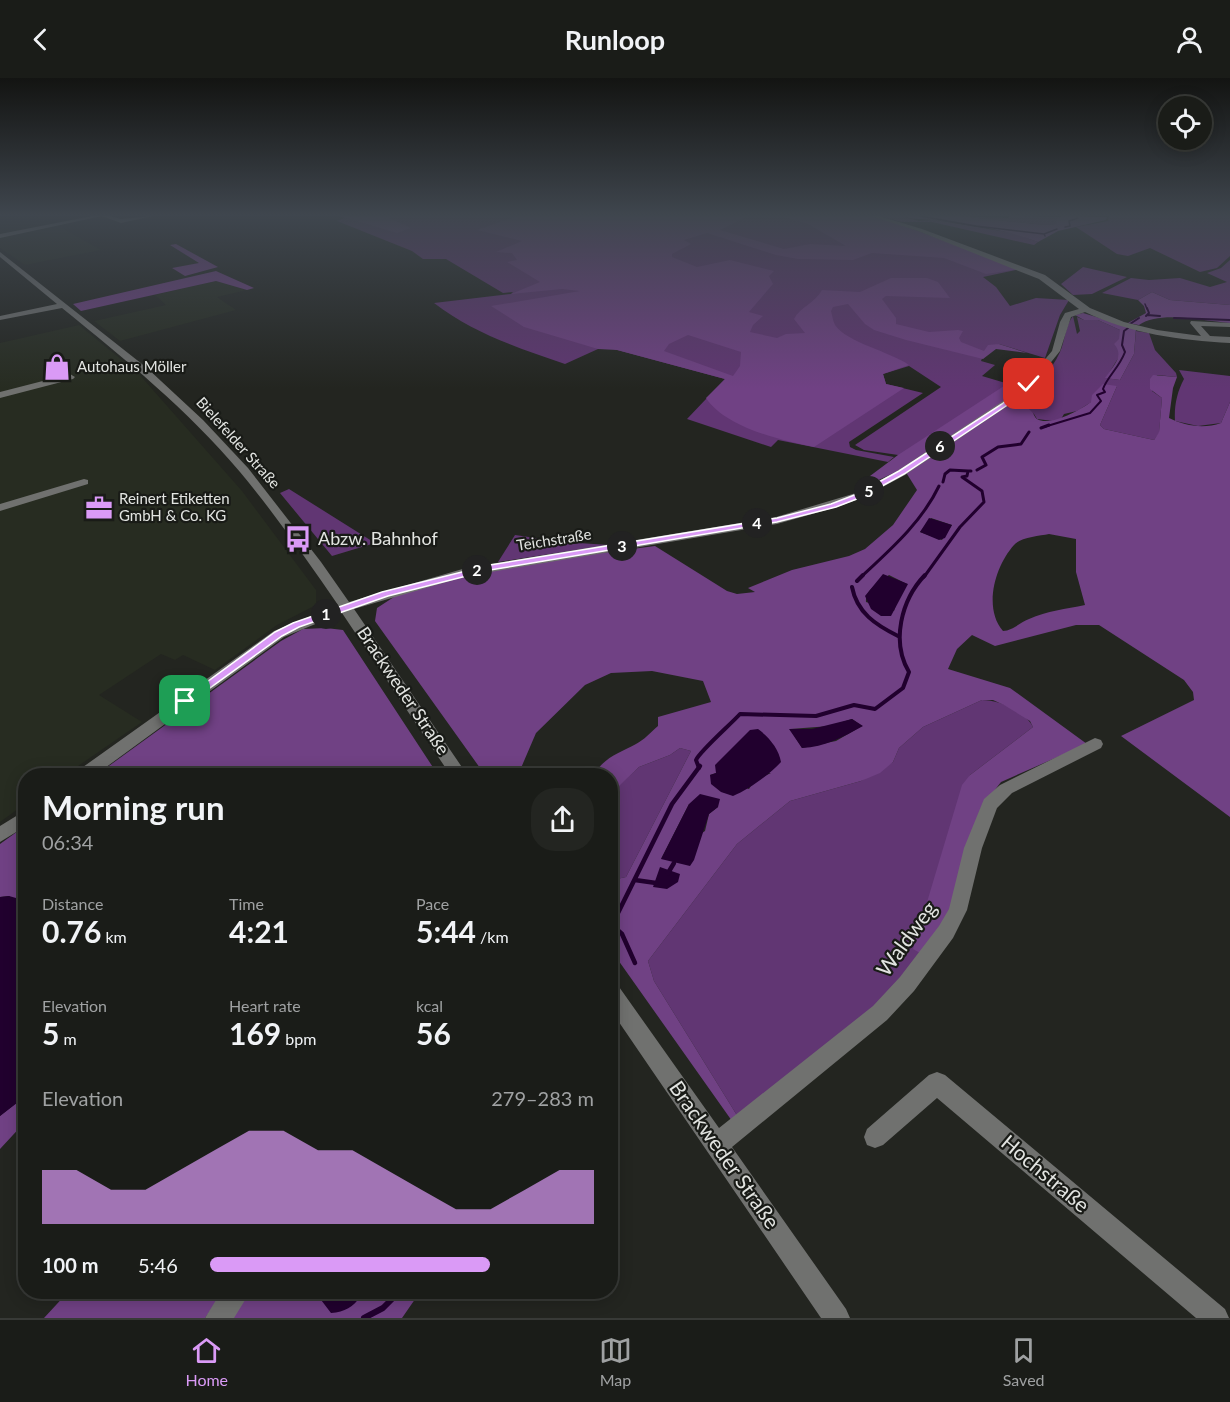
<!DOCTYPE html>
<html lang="en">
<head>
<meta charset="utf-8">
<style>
  body { margin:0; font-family:Lato,sans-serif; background:#232521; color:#f1f3f6; height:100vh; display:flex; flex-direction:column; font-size:22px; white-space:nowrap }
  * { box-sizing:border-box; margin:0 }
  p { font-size:20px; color:#9fa1a2 }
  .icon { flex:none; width:33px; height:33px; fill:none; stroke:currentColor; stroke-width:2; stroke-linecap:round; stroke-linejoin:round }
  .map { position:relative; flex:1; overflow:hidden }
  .details { position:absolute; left:18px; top:690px; width:600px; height:531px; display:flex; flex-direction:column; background:#1a1c18; border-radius:24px; box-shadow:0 3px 15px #0003,0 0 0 2px #383a37 }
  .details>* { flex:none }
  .fabs { position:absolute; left:1158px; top:18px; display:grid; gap:12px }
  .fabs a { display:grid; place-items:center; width:54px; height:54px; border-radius:50%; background:#1a1c18; box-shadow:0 3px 15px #0003,0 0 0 2px #383a37; font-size:30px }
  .pin { position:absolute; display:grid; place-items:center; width:51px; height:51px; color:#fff; margin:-26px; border-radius:12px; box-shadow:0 3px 9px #0006 }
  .km { position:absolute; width:30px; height:30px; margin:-15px; border-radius:50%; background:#222; color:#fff; font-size:16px; line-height:30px; text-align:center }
  .round { display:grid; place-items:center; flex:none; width:63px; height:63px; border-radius:24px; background:#232521 }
  .head { display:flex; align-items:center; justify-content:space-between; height:102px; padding:0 24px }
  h1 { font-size:33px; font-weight:700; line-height:45px }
  .figures { display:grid; grid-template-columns:repeat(3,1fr); gap:9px; height:102px; padding:6px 24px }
  .figures div { display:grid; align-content:center }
  .figures b { font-size:30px; font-weight:700 }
  .figures small { font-size:16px; font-weight:400 }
  .figures p { font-size:16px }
  .chart { height:168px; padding:12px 24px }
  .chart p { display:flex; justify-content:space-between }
  .chart svg { width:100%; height:108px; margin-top:6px; fill:#da9af6; opacity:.7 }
  ul { padding:0 24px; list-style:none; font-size:20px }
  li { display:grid; grid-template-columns:96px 72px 1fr; align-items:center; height:45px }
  li i { height:15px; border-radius:8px; background:#da9af6 }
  header { display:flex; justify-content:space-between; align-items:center; height:78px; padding:0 24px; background:#1a1c18; font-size:27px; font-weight:700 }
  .tab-bar { display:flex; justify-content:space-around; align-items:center; height:84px; border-top:2px solid #383a37; background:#1a1c18; font-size:16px; color:#9fa1a2 }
  .tab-bar a { display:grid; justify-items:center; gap:3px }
  .tab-bar .active { color:#da9af6 }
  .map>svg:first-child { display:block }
  .built { fill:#272c21 }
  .green { fill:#613673 }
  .forest { fill:#704184; fill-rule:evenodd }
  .water { fill:#21002e }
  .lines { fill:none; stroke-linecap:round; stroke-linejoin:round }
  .stream-far5 { stroke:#21002e; stroke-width:1.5 }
  .stream-far4 { stroke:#21002e; stroke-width:2 }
  .stream-far3 { stroke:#21002e; stroke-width:3 }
  .stream-far2 { stroke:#21002e; stroke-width:4 }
  .stream-far1 { stroke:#21002e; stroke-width:4.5 }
  .stream { stroke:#21002e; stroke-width:6 }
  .minor { fill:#70716f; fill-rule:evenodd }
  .route { fill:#da9af6; stroke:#fff; stroke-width:1.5 }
  .labels { text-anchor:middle; stroke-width:4.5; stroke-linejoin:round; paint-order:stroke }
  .far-poi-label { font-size:15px; fill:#e2e4e1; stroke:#191b17; text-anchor:start }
  .far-street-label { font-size:15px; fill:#e2e4e1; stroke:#191b17 }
  .poi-label { font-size:18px; fill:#e2e4e1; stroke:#191b17; text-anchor:start }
  .street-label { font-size:18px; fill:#e2e4e1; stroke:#191b17 }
  .near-street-label { font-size:21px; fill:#e2e4e1; stroke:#191b17 }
</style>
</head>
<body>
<header><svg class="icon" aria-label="back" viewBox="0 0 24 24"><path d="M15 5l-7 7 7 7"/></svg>Runloop<svg class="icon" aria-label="person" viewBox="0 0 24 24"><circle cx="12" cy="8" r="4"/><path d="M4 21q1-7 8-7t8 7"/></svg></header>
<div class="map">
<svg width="1230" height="1240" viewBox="0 0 1230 1240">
  <rect width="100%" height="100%" fill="#232520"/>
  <path class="built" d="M17 138H41L101 172 25 187 0 170V141Z
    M216 203 247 212 217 219 236 232 120 263 94 243 166 227 155 217Z
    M79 247 138 295 242 413 316 512V527L277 547 215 592 183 577 175 582 161 576 99 617 142 644 65 697 26 698 25 726 0 744V265Z"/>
  <path class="green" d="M340 138H871L1020 191 983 199 996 209 1010 228 1036 220 1069 222 1060 237 1045 280 999 266 985 273 981 283 995 287 982 298 1019 309 912 379 864 372 855 367 941 309 909 288 883 296 886 306 923 315 849 364 850 369 856 372 894 379 888 384 778 362 771 369 687 341 725 301 610 270 598 271 565 286C518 270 473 255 434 225L511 216 513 214 503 215 446 181H423L412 173 337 143 344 140Z
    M879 138H900L919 143 935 142 1013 155 1038 164 1034 167 932 144H902Z
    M959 138 1008 140 1010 138 1060 139 1056 146 1045 147Z
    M1109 138H1230V178L1217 190 1200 194 1150 170 1128 178 1117 176 1076 149 1108 143Z
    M1230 182V227L1170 222 1152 214 1138 222 1102 215 1131 200 1149 202 1180 200 1210 209 1227 204 1207 195 1221 190Z
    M1083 189 1127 199 1092 216 1073 217 1061 206Z
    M1073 238 1077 256 1080 253 1077 239 1084 242H1098L1120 252V277L1106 300 1120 302 1134 276 1136 253 1149 255 1155 272 1176 295 1177 299 1157 297 1152 313 1162 320 1159 355 1154 362 1104 351 1100 347 1117 308 1077 333 1064 336 1061 341 1053 343 1037 341 1034 336 1014 323C1032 310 1051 295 1060 274 1065 263 1065 248 1073 238Z
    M1179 292 1230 298V324L1221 345 1198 348 1175 343C1174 328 1177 314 1184 301Z
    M289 411 375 465 332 478 280 415Z
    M515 457 563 464 609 467 498 484Z
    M982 622C999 622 1025 633 1033 649L970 697 922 876 874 930 738 1039 654 903 648 883 737 766 790 723 861 703 893 684 899 670 923 649Z
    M680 670 691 673 626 799 617 801 611 799 610 716 639 689 670 677Z"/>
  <path class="forest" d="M340 138H385L411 150 397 155Z
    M517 138H745L746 139 720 152 784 171 810 166 846 168 808 146 780 138H871L894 144 1020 191 986 196 944 180 872 175 853 182 798 181 776 177 707 155 684 162 691 166 672 176V179L697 189 730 182 774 193 769 198 773 206 749 234 763 238 753 247 750 254 777 260 786 256 805 255 794 241C800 229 815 225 822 212L860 214 891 200H927L938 204 950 220 886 218 882 221 896 240V246L929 254 958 252 963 253 959 260 961 264 984 273 988 267 999 266 1027 275 996 271 983 281 906 262 874 252 865 246 848 226 833 229 831 233C832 237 833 243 835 247 846 264 891 274 909 287L883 296 886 306 904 310 814 369C781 362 726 350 706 320L725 301 617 272 598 271 524 249 491 228 580 213 562 211 511 216 540 204 507 184 517 182 512 175 496 174 522 163 477 152ZM688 257 741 274 740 288 733 298 664 273 669 266Z
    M900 138H959L1045 147 1056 146 1057 141 1062 138 1107 139 1106 142 1058 153 1038 164C1006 152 971 146 937 142 922 141 917 142 900 138Z
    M176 166 218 189 185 198 172 190 199 185 170 167Z
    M216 193 254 210 247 212 216 203 81 233 73 226Z
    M1152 214 1170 222 1230 227V245C1204 243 1160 232 1139 247L1128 245 1146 235 1144 228 1138 222Z
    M1083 235 1136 251 1134 276 1120 302 1105 300C1113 288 1125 278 1114 266L1119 261 1120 252 1098 242H1084L1075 237Z
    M1153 297 1177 299 1173 310 1169 340C1185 348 1204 351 1221 345L1230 324V739L1121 658 1194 622 1193 614 1184 602 1099 547H1076L995 568 972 557 957 571 948 591 1010 610 1087 666 1001 704 981 730 956 825 922 876 913 871 962 707 970 697 1033 649 1030 643 1004 627 993 622H982L923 649 899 670 893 684 880 695 861 703 790 723 737 766 648 883 654 903 738 1039 732 1043 611 872V799L617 801 626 799 691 673 680 670 670 677 639 689 611 716 610 698 594 697C603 680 619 675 636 666 644 662 651 654 658 648V639L711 624 703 603 652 593 611 595 585 607 536 655 518 697H485L375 543 377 530 397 517 468 497 579 478 655 468 727 513 737 516 755 514 748 510 792 492 849 478 865 471 893 447 917 412 907 396 898 393 870 406 862 404 898 377 1007 306 1019 309 1006 320C1015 323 1025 326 1032 334 1034 336 1035 340 1037 341 1050 349 1080 332 1091 324L1092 317 1103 306 1117 308 1100 347 1104 351 1154 362 1159 354 1162 320 1150 311V301ZM931 440 952 447 942 462 920 454ZM1049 456 1076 461V494L1085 527C1066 531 1047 533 1029 541 1020 544 1013 553 1003 553 983 530 995 488 1014 467 1021 459 1039 458 1049 456ZM889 497 907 506 897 524 894 533 866 524C865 511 880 504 889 497ZM852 641 862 648 836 663 802 670 790 651 830 648ZM716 695H771L754 703 749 711 710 697ZM689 726 718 729 709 736 705 753 661 781Z
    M326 550 343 552 438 697 95 698 281 563 303 551Z
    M25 748V842L24 831 9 818 0 819V766Z
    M25 1018V1044L0 1071V1038Z
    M68 1214H224L205 1240H44Z
    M250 1214H420L402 1240H232Z"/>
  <path class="water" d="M929 440 952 447 945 460 939 462 920 454Z
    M883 496 908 506 891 538H881L871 531 865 518Z
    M852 641 863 648C843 659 825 669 802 670L789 651H812Z
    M758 651C769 659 779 671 781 684 769 697 749 711 733 718L721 714 711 706 710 697 716 695 715 687 750 652Z
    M700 716 720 721 718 729 709 736 694 782 690 788 661 781 689 726Z
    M660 789 680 796 678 804 667 811 653 809Z
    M9 818 16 820 24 831 25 842 26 1018 0 1038V819Z
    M315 1214H359L361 1218C353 1229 345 1234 331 1235Z"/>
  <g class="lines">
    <path class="stream-far5" d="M920 138 976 148 1044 156
      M1065 149 1070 148 1069 143 1078 140
      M1045 158 1044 156 1057 151
      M1145 226 1147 231"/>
    <path class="stream-far4" d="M1147 237 1160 238
      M1146 238 1149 235 1147 230
      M1174 240 1230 242
      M1130 246 1139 240
      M1044 349 1090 335 1101 323 1097 317 1105 314 1103 311C1107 299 1119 290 1125 274L1122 267 1124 253 1128 250"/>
    <path class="stream-far3" d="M1041 350 1049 347
      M977 392 986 387 982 379 998 369 1021 366 1029 354
      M943 404 945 396 950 392 968 393
      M861 499C890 472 922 444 939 408
      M924 499 960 449 984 424 982 413 962 399 967 398 968 393H971"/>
    <path class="stream-far2" d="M857 503 863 497
      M852 509C857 535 876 547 898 558
      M699 690 696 682C700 673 731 646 740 636L816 638 854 627 875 631 903 610 909 594C891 564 901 522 925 497"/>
    <path class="stream-far1" d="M668 795 674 785
      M635 802 656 805
      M635 885 622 856 612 847 672 726 700 688"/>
    <path class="stream" d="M364 1240 383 1230 399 1214"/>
    <path class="minor" d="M92 138H110L121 141 153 138 121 145 102 138 0 160V156Z
      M871 138H879L922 151 1045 197 1090 230 1124 244 1157 252 1201 258 1190 245 1191 243 1230 245V249L1201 248 1210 258 1230 259V265C1180 262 1131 256 1085 234L1071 239 1060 273 1032 308 1012 325 905 397 864 419 837 429 777 446 467 498 354 531 468 698H451L342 535 284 559 94 698H74L76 694 274 553 338 527C307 482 275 436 240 394 188 332 125 281 62 230L0 242V238L57 226 0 179V174L147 290 203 342 248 390 321 484 349 524 466 490 776 439 856 415 897 393 1006 321 1026 304 1052 273 1060 244 1065 235 1079 231 1039 201 918 153Z
      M70 296 75 299 73 301 0 320V314Z
      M84 401 88 402V406L0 433V426Z
      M1095 660 1101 662 1103 666 1101 670 1012 715 997 730 982 770 967 832 953 860 914 913 887 942 732 1069 846 1231 850 1240H821L610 931V904L617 906 719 1050 873 928 900 899 939 848 949 831 964 770 984 721 1000 707Z
      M26 732V748L0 764V748Z
      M937 994 945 997 1225 1231 1229 1240H1196L937 1020 883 1067 875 1070 867 1067 864 1059 867 1051 929 997Z
      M221 1214H250L234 1240H205Z"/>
  </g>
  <linearGradient id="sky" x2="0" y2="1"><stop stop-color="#131412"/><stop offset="0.44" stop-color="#3f464e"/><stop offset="1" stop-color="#3f464e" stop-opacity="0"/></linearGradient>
  <rect width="1230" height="311" fill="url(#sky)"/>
  <path class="route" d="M1027 305 1032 306 1006 328 904 396 862 419 836 429 777 444 490 492 388 518 299 549 282 558 189 625 185 626 181 623 275 554 293 545 382 514 490 487 777 440 831 426 857 416 899 393 1002 326Z"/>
  <defs>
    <symbol id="shop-bare" viewBox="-9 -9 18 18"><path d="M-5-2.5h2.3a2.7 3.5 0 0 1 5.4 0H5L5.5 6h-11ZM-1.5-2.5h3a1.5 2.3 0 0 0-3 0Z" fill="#da9af6" stroke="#191b17" stroke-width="2.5" paint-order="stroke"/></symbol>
    <symbol id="office-bare" viewBox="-9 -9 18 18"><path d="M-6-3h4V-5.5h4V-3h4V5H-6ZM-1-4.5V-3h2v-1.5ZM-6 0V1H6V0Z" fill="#da9af6" stroke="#191b17" stroke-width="2.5" paint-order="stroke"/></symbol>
    <symbol id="bus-bare" viewBox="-9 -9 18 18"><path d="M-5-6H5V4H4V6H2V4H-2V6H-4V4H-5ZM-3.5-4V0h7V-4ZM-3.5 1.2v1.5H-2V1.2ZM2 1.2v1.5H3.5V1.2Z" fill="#da9af6" stroke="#191b17" stroke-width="2.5" paint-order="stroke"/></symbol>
  </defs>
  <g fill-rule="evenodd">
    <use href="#shop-bare" x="38" y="270" width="38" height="38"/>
    <use href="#office-bare" x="80" y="411" width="38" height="38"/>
    <use href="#bus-bare" x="279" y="442" width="38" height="38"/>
  </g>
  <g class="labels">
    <g class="far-poi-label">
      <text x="77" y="294">Autohaus Möller</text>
      <text x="119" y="426">Reinert Etiketten<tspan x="119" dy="17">GmbH &amp; Co. KG</tspan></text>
    </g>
    <g class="far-street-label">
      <text transform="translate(238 365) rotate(48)" y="5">Bielefelder Straße</text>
      <text transform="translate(554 462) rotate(-9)" y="5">Teichstraße</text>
    </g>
    <g class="poi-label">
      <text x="318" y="467">Abzw. Bahnhof</text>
    </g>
    <g class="street-label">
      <text transform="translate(403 613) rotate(56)" y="6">Brackweder Straße</text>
    </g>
    <g class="near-street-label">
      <text transform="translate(907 861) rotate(-54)" y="7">Waldweg</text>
      <text transform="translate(724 1077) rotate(55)" y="7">Brackweder Straße</text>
      <text transform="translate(1045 1096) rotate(40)" y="7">Hochstraße</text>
    </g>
  </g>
</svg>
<div class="fabs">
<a><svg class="icon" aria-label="locate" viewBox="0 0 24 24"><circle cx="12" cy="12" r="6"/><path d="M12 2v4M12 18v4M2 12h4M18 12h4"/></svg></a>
</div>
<div class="pin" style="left:185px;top:623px;background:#1e9e55"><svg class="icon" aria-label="arrive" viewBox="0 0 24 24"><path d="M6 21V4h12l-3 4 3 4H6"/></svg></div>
<div class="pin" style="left:1029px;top:306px;background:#d93025"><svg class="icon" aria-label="check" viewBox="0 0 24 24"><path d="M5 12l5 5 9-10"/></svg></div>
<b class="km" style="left:326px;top:536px">1</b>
<b class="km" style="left:477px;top:492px">2</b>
<b class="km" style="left:622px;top:468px">3</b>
<b class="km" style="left:757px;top:445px">4</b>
<b class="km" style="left:869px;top:413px">5</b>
<b class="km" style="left:940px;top:368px">6</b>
<section class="details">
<div class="head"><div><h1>Morning run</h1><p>06:34</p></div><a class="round"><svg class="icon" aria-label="share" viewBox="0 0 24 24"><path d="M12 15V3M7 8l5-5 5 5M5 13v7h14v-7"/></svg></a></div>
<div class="figures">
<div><p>Distance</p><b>0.76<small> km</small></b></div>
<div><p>Time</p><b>4:21</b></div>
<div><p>Pace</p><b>5:44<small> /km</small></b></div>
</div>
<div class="figures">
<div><p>Elevation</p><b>5<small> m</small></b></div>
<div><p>Heart rate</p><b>169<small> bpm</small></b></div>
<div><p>kcal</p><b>56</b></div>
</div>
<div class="chart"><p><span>Elevation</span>279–283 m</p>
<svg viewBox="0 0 160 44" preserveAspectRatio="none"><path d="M0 44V22L10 22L20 30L30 30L40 22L50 14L60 6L70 6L80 14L90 14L100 22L110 30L120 38L130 38L140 30L150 22L160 22V44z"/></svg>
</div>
<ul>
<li><b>100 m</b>5:46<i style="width:73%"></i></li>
</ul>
</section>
</div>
<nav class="tab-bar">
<a class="active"><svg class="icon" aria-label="home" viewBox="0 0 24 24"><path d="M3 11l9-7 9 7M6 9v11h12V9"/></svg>Home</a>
<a><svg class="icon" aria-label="map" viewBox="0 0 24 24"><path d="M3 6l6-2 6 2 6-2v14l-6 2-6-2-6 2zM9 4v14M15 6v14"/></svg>Map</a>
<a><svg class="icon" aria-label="saved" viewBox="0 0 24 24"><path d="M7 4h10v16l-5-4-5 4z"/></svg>Saved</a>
</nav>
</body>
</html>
